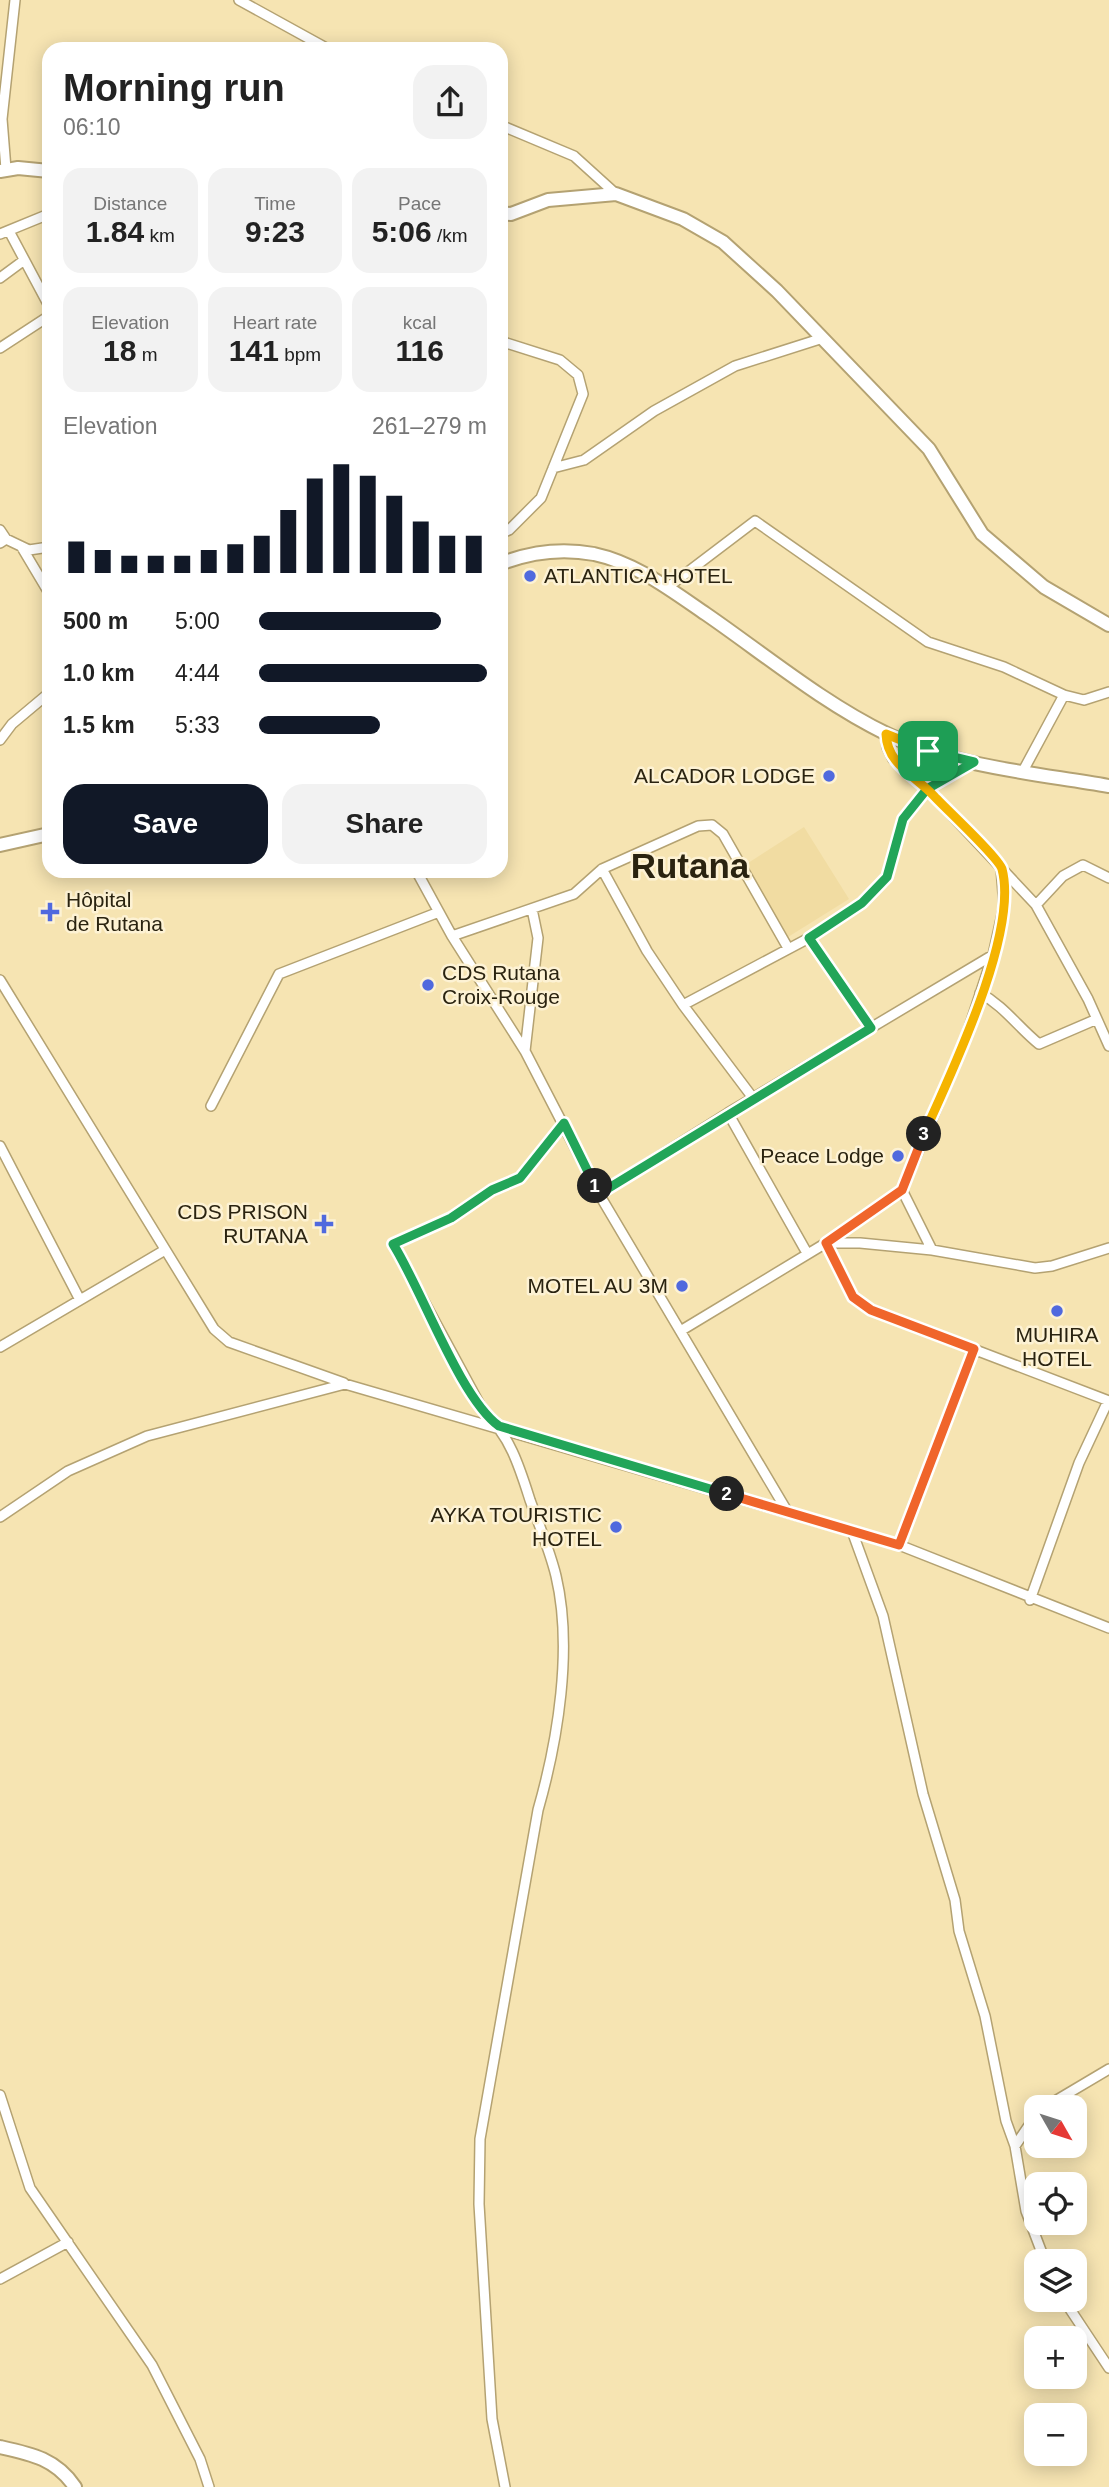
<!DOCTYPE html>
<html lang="en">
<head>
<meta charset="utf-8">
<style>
  body { margin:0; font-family:Arial,sans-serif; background:#f2f2f2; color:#222; height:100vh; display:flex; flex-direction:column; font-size:26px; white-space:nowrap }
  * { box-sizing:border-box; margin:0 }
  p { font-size:23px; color:#767676 }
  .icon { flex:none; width:38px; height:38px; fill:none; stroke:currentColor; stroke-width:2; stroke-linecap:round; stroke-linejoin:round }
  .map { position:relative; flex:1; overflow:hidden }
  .details { position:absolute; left:42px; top:42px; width:466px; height:836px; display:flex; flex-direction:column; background:#fff; border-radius:21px; box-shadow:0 4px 18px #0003 }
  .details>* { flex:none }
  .needle { width:46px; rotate:129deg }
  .fabs { position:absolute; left:1024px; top:2095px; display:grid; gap:14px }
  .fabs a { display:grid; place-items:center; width:63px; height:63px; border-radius:14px; background:#fff; box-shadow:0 4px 18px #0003; font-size:35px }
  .pin { position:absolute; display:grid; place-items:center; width:60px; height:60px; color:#fff; margin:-30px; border-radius:14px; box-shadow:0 4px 10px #0006 }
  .km { position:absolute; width:35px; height:35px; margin:-18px; border-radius:50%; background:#222; color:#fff; font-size:19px; line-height:35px; text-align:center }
  .round { display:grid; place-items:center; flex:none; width:74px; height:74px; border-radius:21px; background:#f2f2f2 }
  .overview { display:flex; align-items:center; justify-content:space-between; height:119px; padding:0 21px }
  h1 { font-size:38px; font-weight:700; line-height:52px }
  .metrics { display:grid; grid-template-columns:repeat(3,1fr); gap:10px; height:119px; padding:7px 21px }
  .metrics div { display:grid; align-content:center; border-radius:18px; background:#f2f2f2; text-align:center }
  .metrics b { font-size:30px; font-weight:700 }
  .metrics small { font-size:19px; font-weight:400 }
  .metrics p { font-size:19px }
  .chart { height:196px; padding:14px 21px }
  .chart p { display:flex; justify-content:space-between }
  .chart svg { width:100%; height:126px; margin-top:7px; stroke:#111827; stroke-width:6 }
  .action { display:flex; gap:14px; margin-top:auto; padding:14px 21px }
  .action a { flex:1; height:80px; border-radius:21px; background:#111827; color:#fff; font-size:28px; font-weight:700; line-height:80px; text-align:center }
  .action a+a { background:#f2f2f2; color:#222 }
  ul { padding:0 21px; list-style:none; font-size:23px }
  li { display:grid; grid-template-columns:112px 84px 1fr; align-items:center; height:52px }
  li i { height:18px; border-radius:9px; background:#111827 }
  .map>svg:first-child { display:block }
  .built { fill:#f1dca2 }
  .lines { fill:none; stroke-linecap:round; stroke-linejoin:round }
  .street-casing { stroke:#b4a272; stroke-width:12 }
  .secondary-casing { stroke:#b4a272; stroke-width:16 }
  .street { stroke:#fff; stroke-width:9 }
  .secondary { stroke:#fff; stroke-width:12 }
  .split-1-casing { stroke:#fff; stroke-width:14 }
  .split-2-casing { stroke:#fff; stroke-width:14 }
  .split-3-casing { stroke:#fff; stroke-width:14 }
  .split-4-casing { stroke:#fff; stroke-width:14 }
  .split-1 { stroke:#22a559; stroke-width:9 }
  .split-2 { stroke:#22a559; stroke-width:9 }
  .split-3 { stroke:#f0652b; stroke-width:9 }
  .split-4 { stroke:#f5b400; stroke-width:9 }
  .poi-dot { fill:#5069de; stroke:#fdf2d4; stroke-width:2.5 }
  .labels { text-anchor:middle; stroke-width:5; stroke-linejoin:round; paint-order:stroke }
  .poi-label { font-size:21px; fill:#2a2310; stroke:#fdf2d4; text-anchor:end }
  .town-label { font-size:35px; font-weight:bold; fill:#2a2310; stroke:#fdf2d4 }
</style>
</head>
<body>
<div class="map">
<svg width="1109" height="2487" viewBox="0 0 1109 2487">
  <rect width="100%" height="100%" fill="#f6e4b2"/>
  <path class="built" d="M804 827 849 899 788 937 745 865Z"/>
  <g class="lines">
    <defs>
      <path id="street" d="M239 0 328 49
        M500 125 574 156 616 194
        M6 169 2 119 15 0
        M9 231 49 306
        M0 234 49 214
        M0 278 23 261
        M500 341 560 360 578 375 583 394 541 498 509 530 500 534
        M0 348 49 316
        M553 468 584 460 654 411 735 366 823 338
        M0 530 6 539
        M0 543 6 539 29 550 49 547
        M21 546 49 593
        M668 587 755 521 928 642 1004 667 1064 695
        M886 734 887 747 893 759 927 789 1036 905 1088 999 1109 1046
        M0 740 12 724 49 693
        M1023 771 1064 695 1084 700 1109 692
        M417 872 452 936 525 1051 599 1194 787 1511
        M1036 905 1063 876 1083 865 1109 878
        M452 936 574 894 602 869
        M0 980 214 1329 229 1342 344 1383
        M980 993C1004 1006 1018 1027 1039 1044L1097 1019
        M683 1005 809 938
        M871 1028 809 938 862 903 887 877 903 819 927 789 974 762
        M525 1051 538 938 532 909
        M753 1098 683 1005 647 951 602 869 698 826 712 825 723 834 788 948
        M211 1106 279 974 439 912
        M728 1113 807 1253
        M0 1146 80 1300
        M902 1190 826 1243 853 1297 871 1310 1109 1401
        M599 1194 728 1113 993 955
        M932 1250 902 1190 964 1043 993 955 1004 906 1001 867
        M682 1330 826 1243H860L932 1250 1035 1268 1052 1266 1109 1248
        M0 1347 165 1250
        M0 1517 68 1471 147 1436 345 1384 899 1545 1109 1628
        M852 1531 883 1616 923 1794 955 1900 959 1931 985 2016 1006 2121 1015 2146 1026 2211 1045 2261
        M899 1545 974 1349
        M1030 1600 1079 1463 1108 1401
        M0 2095 30 2188 152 2365 200 2459 209 2487
        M1045 2107 1109 2069
        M1015 2146 1036 2115
        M0 2279 68 2242
        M1064 2300 1109 2368
        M505 2487 492 2419 479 2204 480 2139 538 1810C558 1740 573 1648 556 1576 550 1551 539 1525 530 1500 521 1472 510 1434 486 1416L393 1244 451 1218 492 1190 520 1178 564 1123"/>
      <path id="secondary" d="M0 171 18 168 49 171
        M500 213 511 214 548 200 616 194 683 219 723 242 777 291 929 449 982 534 1044 587 1109 625
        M500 564C530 552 562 548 594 554 636 563 671 590 706 614 764 654 823 703 887 734 955 767 1035 773 1109 786
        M0 845 49 834
        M0 2447C32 2454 56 2459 75 2487"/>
    </defs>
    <use href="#street" class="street-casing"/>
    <use href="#secondary" class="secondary-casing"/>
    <use href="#street" class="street"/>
    <use href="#secondary" class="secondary"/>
  </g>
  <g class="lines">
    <defs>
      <path id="split-1" d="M595 1186 599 1194 871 1028 809 938 862 903 887 877 903 819 927 789 974 762 928 751"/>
      <path id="split-2" d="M595 1186 564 1123 520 1178 492 1190 451 1218 393 1244C422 1290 460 1398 499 1426L727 1494"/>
      <path id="split-3" d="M727 1494 899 1545 974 1349 871 1310 853 1297 826 1243 902 1190 924 1134"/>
      <path id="split-4" d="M924 1134C951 1073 1019 933 1002 869 998 857 945 808 933 795 914 775 887 764 886 734L928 751"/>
    </defs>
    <use href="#split-1" class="split-1-casing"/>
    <use href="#split-2" class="split-2-casing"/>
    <use href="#split-3" class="split-3-casing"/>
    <use href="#split-4" class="split-4-casing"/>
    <use href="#split-1" class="split-1"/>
    <use href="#split-2" class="split-2"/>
    <use href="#split-3" class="split-3"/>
    <use href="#split-4" class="split-4"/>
  </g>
  <g class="poi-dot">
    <circle cx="530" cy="576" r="7"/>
    <circle cx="829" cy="776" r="7"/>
    <path d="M46.5 901.5h7v7h7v7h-7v7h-7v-7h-7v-7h7z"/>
    <circle cx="428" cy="985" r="7"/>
    <circle cx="898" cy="1156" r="7"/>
    <path d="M320.5 1213.5h7v7h7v7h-7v7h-7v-7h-7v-7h7z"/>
    <circle cx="682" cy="1286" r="7"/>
    <circle cx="1057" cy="1311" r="7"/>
    <circle cx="616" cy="1527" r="7"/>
  </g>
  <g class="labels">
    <g class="poi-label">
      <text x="544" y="583" text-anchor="start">ATLANTICA HOTEL</text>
      <text x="815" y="783">ALCADOR LODGE</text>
      <text x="66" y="907" text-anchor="start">Hôpital<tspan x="66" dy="24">de Rutana</tspan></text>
      <text x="442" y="980" text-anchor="start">CDS Rutana<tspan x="442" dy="24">Croix-Rouge</tspan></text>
      <text x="884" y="1163">Peace Lodge</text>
      <text x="308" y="1219">CDS PRISON<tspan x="308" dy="24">RUTANA</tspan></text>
      <text x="668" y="1293">MOTEL AU 3M</text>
      <text x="1057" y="1342" text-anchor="middle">MUHIRA<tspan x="1057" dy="24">HOTEL</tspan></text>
      <text x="602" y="1522">AYKA TOURISTIC<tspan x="602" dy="24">HOTEL</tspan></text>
    </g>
    <g class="town-label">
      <text x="690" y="878">Rutana</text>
    </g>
  </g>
</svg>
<div class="fabs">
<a><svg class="needle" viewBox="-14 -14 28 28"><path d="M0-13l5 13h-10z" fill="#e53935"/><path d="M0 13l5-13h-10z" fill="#767676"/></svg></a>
<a><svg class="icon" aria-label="locate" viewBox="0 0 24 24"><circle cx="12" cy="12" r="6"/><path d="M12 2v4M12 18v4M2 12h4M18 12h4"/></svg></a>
<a><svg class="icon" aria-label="layers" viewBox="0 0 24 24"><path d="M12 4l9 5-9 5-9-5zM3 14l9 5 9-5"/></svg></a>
<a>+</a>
<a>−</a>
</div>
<div class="pin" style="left:928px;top:751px;background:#1e9e55"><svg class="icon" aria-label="arrive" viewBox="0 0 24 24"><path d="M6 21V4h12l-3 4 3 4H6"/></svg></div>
<b class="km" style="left:595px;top:1186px">1</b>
<b class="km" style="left:727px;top:1494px">2</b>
<b class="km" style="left:924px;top:1134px">3</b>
<section class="details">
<div class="overview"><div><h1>Morning run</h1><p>06:10</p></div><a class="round"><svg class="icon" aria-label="share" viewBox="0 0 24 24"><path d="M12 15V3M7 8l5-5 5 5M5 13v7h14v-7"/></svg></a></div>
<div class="metrics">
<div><p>Distance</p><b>1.84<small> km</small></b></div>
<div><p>Time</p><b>9:23</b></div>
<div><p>Pace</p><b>5:06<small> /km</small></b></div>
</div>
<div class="metrics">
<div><p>Elevation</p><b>18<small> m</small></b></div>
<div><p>Heart rate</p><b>141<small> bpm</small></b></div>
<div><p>kcal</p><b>116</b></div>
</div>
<div class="chart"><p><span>Elevation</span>261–279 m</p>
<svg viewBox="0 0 160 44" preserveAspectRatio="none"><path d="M5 44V33M15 44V36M25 44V38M35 44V38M45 44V38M55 44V36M65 44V34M75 44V31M85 44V22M95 44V11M105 44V6M115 44V10M125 44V17M135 44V26M145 44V31M155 44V31"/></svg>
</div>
<ul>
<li><b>500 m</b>5:00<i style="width:80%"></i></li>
<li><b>1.0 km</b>4:44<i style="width:100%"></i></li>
<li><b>1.5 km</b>5:33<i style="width:53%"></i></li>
</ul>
<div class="action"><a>Save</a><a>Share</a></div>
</section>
</div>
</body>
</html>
